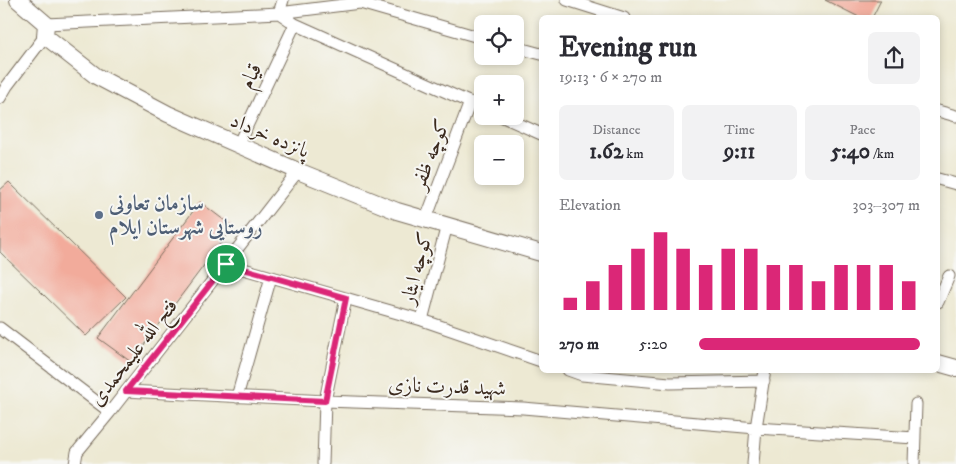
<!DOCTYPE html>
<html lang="en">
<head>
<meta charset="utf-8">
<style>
  body { margin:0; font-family:"IM FELL DW Pica",Amiri,serif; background:#f2f2f3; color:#2b2b33; height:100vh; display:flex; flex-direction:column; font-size:19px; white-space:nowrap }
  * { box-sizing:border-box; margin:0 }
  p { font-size:16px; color:#7c7c81 }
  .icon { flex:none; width:28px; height:28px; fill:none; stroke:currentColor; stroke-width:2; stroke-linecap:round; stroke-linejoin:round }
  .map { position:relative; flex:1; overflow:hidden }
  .side { position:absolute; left:539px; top:15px; width:401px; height:358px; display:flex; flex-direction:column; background:#fff; border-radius:8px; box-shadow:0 2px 8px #0003 }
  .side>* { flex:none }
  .buttons { position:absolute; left:474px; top:15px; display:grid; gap:10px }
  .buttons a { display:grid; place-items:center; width:50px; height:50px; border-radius:8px; background:#fff; box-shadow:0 2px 8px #0003; font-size:25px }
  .pin { position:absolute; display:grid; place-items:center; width:42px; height:42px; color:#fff; margin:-21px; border:2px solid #fff; border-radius:50%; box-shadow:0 1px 5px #0007 }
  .round { display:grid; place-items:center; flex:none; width:52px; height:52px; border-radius:8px; background:#f2f2f3 }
  .summary { display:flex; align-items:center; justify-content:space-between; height:85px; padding:0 20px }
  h1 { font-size:28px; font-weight:700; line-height:38px }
  .metrics { display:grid; grid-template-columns:repeat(3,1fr); gap:8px; height:85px; padding:5px 20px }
  .metrics div { display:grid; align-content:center; border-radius:8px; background:#f2f2f3; text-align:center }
  .metrics b { font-size:21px; font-weight:700 }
  .metrics small { font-size:14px; font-weight:400 }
  .metrics p { font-size:14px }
  .chart { height:140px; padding:10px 20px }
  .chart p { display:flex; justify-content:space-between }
  .chart svg { width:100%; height:90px; margin-top:5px; stroke:#db2777; stroke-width:6 }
  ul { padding:0 20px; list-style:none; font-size:16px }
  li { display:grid; grid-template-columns:80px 60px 1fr; align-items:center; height:38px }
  li i { height:12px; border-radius:6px; background:#db2777 }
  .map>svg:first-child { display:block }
  .building { fill:#f2ab9b }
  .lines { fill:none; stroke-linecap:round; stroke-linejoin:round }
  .street-casing { stroke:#796d5d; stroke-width:13 }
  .secondary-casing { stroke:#796d5d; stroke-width:18 }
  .street { stroke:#fff; stroke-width:11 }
  .secondary { stroke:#fff; stroke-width:16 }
  .route-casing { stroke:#fff; stroke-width:10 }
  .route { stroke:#db2777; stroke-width:6 }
  .service-dot { fill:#5c6f8a; stroke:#f6f6f2; stroke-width:2 }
  .labels { text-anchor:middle; stroke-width:4; stroke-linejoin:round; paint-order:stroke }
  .street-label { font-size:21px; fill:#3b2a1e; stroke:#f6f6f2 }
  .service-label { font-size:21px; font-weight:bold; fill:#4e5e75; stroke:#f6f6f2; text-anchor:start }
</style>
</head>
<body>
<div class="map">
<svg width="956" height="464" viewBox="0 0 956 464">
  <rect width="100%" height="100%" fill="#f6f6f2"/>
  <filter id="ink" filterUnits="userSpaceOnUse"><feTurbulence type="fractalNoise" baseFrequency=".02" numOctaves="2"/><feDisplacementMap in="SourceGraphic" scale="10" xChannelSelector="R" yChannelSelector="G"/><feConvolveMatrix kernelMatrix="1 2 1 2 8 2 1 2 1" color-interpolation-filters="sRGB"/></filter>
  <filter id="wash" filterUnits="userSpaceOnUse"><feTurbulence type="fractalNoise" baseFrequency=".0096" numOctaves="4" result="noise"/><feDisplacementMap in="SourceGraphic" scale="20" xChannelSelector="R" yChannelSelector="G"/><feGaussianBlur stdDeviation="1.12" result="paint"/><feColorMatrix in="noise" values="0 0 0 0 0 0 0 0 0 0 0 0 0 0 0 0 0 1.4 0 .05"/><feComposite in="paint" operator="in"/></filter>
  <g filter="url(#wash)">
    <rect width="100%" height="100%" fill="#ede9d3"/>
    <g id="blocks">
      <path class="building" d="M825 0H881L872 18H861Z
        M9 182 126 297 86 336 0 252V190Z
        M200 202 233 227 131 362 98 338Z"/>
    </g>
  </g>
  <g filter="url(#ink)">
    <use href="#blocks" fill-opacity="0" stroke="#796d5d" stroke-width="1"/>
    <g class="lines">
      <defs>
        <path id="street" d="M283 0 279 13 295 24 482 108
          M567 0 624 18
          M46 24 279 13 360 3 482 38
          M515 47 541 54
          M0 98 7 86 45 36
          M938 111 956 116
          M501 116 541 134
          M238 145 295 24
          M938 179 956 184
          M426 219 470 102
          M226 264 422 320 541 361
          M938 302 949 276
          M422 320 447 225
          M0 328 110 412
          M568 370 582 375 670 383 764 381
          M126 391 325 401 523 408 756 428 915 438
          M237 397 271 277
          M75 464 77 452 110 412 298 171
          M323 464 325 401 346 298
          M753 464 756 428 765 370
          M914 464 916 404"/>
        <path id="secondary" d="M18 0 46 24 45 36 96 76 168 114 298 171 397 211 541 253
          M938 363 956 368"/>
      </defs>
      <use href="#street" class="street-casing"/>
      <use href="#secondary" class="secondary-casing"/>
      <use href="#street" class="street"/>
      <use href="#secondary" class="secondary"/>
    </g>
  </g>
  <g class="lines" filter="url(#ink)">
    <defs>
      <path id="route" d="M226 264 346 298 325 401 126 391Z"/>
    </defs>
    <use href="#route" class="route-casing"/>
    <use href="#route" class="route"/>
  </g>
  <circle class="service-dot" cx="99" cy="215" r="5"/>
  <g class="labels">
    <g class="street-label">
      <text transform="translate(250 76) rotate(-65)" y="7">قیام</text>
      <text transform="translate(270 135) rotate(23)" y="7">پانزده خرداد</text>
      <text transform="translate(430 154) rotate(-69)" y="7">کوچه ظفر</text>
      <text transform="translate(416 268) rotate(-75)" y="7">کوچه ایثار</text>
      <text transform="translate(133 352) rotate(-52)" y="7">فتح الله علیمحمدی</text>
      <text transform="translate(447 386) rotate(2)" y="7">شهید قدرت نازی</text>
    </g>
    <g class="service-label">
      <text x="109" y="210">سازمان تعاونی<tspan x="109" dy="24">روستایی شهرستان ایلام</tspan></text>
    </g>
  </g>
</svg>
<div class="buttons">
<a><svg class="icon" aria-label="locate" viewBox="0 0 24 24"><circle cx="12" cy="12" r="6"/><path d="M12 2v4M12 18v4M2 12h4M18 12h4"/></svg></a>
<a>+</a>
<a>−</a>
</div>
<div class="pin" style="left:226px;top:264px;background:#1e9e55"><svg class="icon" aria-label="arrive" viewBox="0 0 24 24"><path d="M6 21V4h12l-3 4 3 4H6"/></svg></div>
<section class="side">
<div class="summary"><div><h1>Evening run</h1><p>19:13 · 6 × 270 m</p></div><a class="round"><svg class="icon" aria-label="share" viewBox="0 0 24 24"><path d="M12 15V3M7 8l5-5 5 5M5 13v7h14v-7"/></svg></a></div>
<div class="metrics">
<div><p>Distance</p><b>1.62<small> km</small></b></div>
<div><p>Time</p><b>9:11</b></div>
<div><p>Pace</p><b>5:40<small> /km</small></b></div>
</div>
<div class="chart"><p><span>Elevation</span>303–307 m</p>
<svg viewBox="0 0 160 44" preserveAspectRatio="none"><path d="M5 44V38M15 44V30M25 44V22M35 44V14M45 44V6M55 44V14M65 44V22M75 44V14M85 44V14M95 44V22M105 44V22M115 44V30M125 44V22M135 44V22M145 44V22M155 44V30"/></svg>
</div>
<ul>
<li><b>270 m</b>5:20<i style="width:100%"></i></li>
</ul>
</section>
</div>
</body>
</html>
